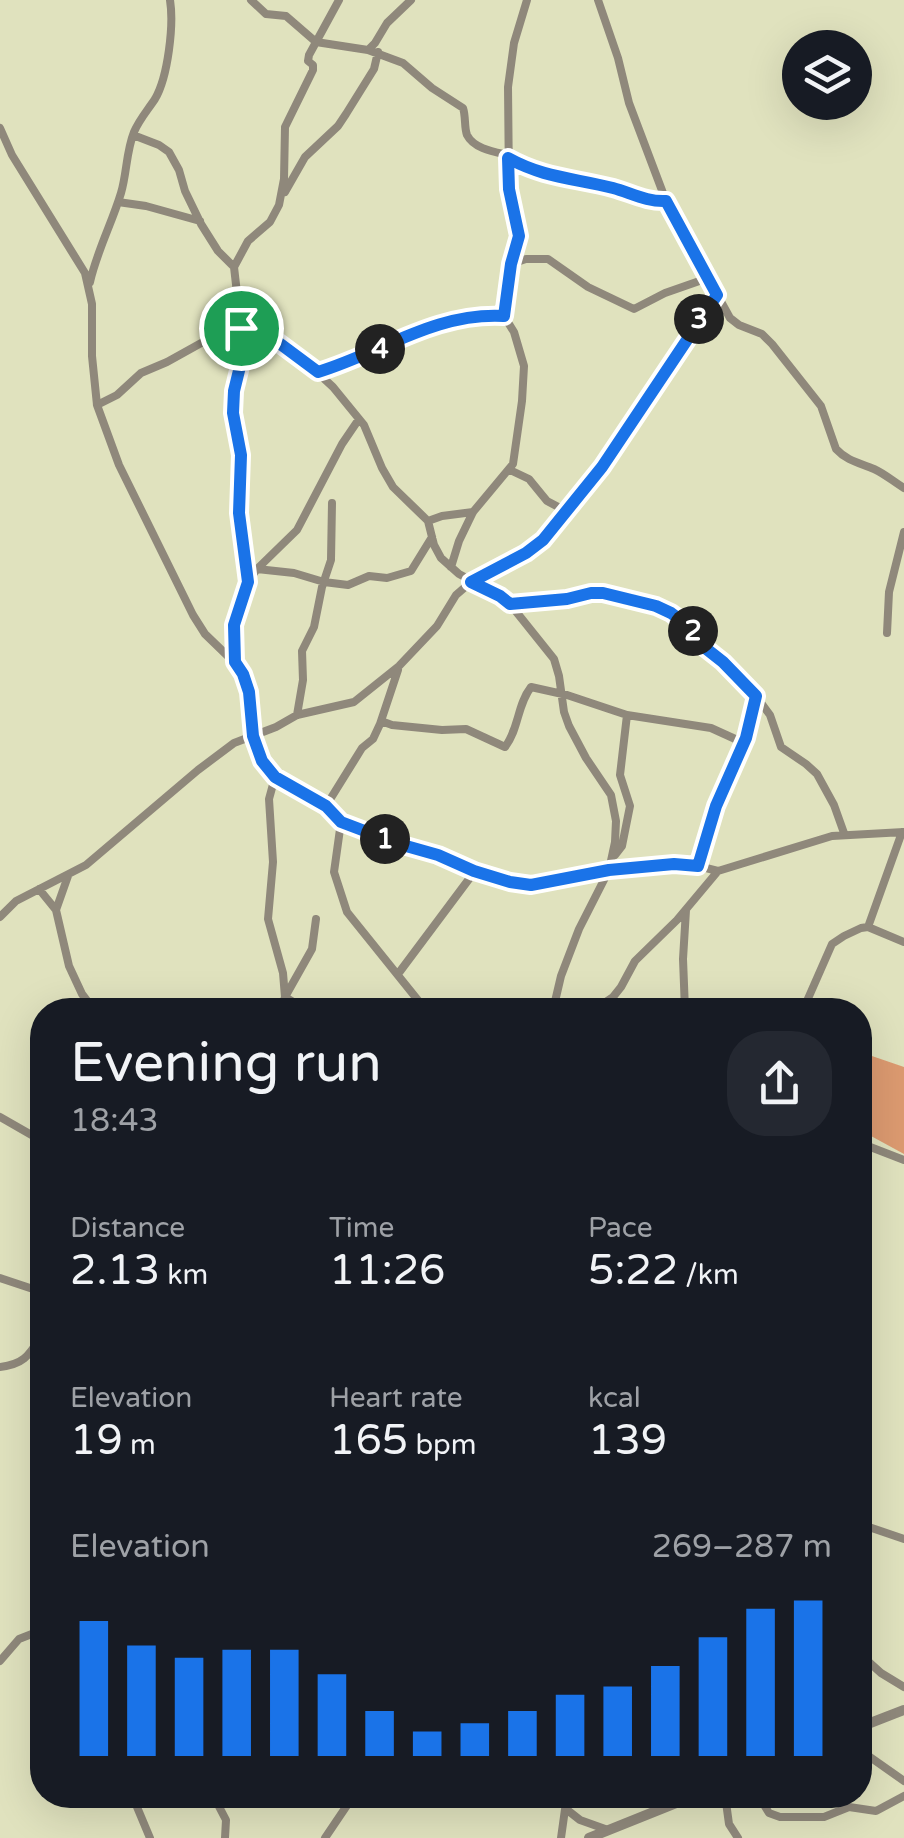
<!DOCTYPE html>
<html lang="en">
<head>
<meta charset="utf-8">
<style>
  body { margin:0; font-family:"Varela Round",sans-serif; background:#242831; color:#f1f3f6; height:100vh; display:flex; flex-direction:column; font-size:38px; white-space:nowrap }
  * { box-sizing:border-box; margin:0 }
  p { font-size:32px; color:#9ea1a6 }
  .icon { flex:none; width:55px; height:55px; fill:none; stroke:currentColor; stroke-width:2; stroke-linecap:round; stroke-linejoin:round }
  .map { position:relative; flex:1; overflow:hidden }
  .sheet { position:absolute; left:30px; top:998px; width:842px; height:810px; display:flex; flex-direction:column; background:#171b24; border-radius:40px; box-shadow:0 10px 40px #0002 }
  .sheet>* { flex:none }
  .buttons { position:absolute; left:782px; top:30px; display:grid; gap:20px }
  .buttons a { display:grid; place-items:center; width:90px; height:90px; border-radius:50%; background:#171b24; box-shadow:0 10px 40px #0002; font-size:50px }
  .pin { position:absolute; display:grid; place-items:center; width:85px; height:85px; color:#fff; margin:-42px; border:5px solid #fff; border-radius:50%; box-shadow:0 2px 10px #0007 }
  .km { position:absolute; width:50px; height:50px; margin:-25px; border-radius:50%; background:#222; color:#fff; font-size:28px; line-height:50px; text-align:center }
  .round { display:grid; place-items:center; flex:none; width:105px; height:105px; border-radius:40px; background:#242831 }
  .overview { display:flex; align-items:center; justify-content:space-between; height:170px; padding:0 40px }
  h1 { font-size:55px; font-weight:600; line-height:75px }
  .figures { display:grid; grid-template-columns:repeat(3,1fr); gap:15px; height:170px; padding:10px 40px }
  .figures div { display:grid; align-content:center }
  .figures b { font-size:42px; font-weight:600 }
  .figures small { font-size:28px; font-weight:400 }
  .figures p { font-size:28px }
  .chart { height:280px; padding:20px 40px }
  .chart p { display:flex; justify-content:space-between }
  .chart svg { width:100%; height:180px; margin-top:10px; stroke:#1a73e8; stroke-width:6 }
  .map>svg:first-child { display:block }
  .green { fill:#dc9a70 }
  .lines { fill:none; stroke-linecap:round; stroke-linejoin:round }
  .minor { stroke:#8f887b; stroke-width:8 }
  .tertiary { stroke:#8f887b; stroke-width:10 }
  .route-casing { stroke:#fff; stroke-width:20 }
  .route { stroke:#1a73e8; stroke-width:12 }
</style>
</head>
<body>
<div class="map">
<svg width="904" height="1838" viewBox="0 0 904 1838">
  <rect width="100%" height="100%" fill="#e0e2be"/>
  <path class="green" d="M860 1054 869 1055 904 1067V1154L871 1136 860 1134Z"/>
  <g class="lines">
    <path class="minor" d="M251 0 266 14 286 16 316 42 368 50 403 63 432 88 463 108C466 117 464 127 467 135 474 149 495 152 508 155
      M598 0 618 58 629 103 666 201 730 318 739 325 762 334 772 344 821 406 836 449C847 461 860 463 874 469 885 474 894 482 904 488
      M368 50 375 43 387 23 411 0
      M0 128 12 155 85 273 92 304V356L97 405 119 465 193 615 205 634 235 663 243 674 249 692 253 735 262 761 275 777 326 806 341 822 364 832 439 855 475 871 510 882 531 885 584 874 674 864 698 866 718 871 832 836 904 832
      M133 135 159 145 169 152 179 170 185 191 201 224 218 251 234 267 241 328 245 343 233 402 241 455 239 513 248 582 234 625 235 663
      M508 158C545 179 574 178 613 188 632 193 647 202 666 201
      M285 192 305 157 338 126 346 114 374 69 378 52
      M118 202 146 206 200 221
      M511 264 526 259H548L588 287 634 309 665 293 708 278
      M234 267 248 241 270 222 279 205 284 179 285 127 313 70V65L308 61 309 55 339 0
      M90 282C97 251 112 223 121 193 127 173 126 152 134 132 139 120 147 111 155 99 168 77 174 25 170 0
      M317 372C381 353 435 312 504 316
      M97 405 117 395 141 373 167 362 230 327 236 326 275 340 307 363 333 387 364 425 382 468 393 487 428 521 434 545 441 558 459 574 500 596 510 604 554 659 559 676 564 712 569 726 586 758 611 795 616 821 615 842 609 870 579 929 561 976 553 1010
      M510 470 529 479 547 501 566 511
      M428 521 442 516 473 512
      M451 567 459 541 473 512 513 464 522 401 524 366 514 332 504 316 511 264 519 236 509 186 508 87 514 43 527 0
      M257 569 294 573 324 582 348 585 369 576 387 578 411 571 432 537
      M248 582 257 569 297 530 342 444 359 419
      M510 604 567 599 591 593H603L656 606 671 613 691 628 704 647 723 662 756 696 746 738 716 807 698 866
      M887 633 889 592 904 532
      M756 696 770 715 781 747 806 764 817 774 834 805 844 833
      M297 715 303 680 302 651 314 627 322 587 331 560 332 503
      M381 721 392 725 442 730 466 729 505 747C519 729 517 705 531 687L567 695 627 715 711 728 744 743
      M275 777 269 799 273 862 268 919 283 973 285 997 281 1010
      M326 806 362 748 373 739 380 724 398 670
      M341 822 334 872 347 912 421 1004 433 1010
      M615 855 622 846 630 806 620 775 627 715
      M39 889 56 910 69 966 82 994 94 1010
      M56 910 68 876
      M0 917 16 901 86 865 198 770 234 743 276 727 297 715 354 702 399 666 437 626 456 595 471 582 526 553 543 539 601 467 717 295
      M868 927 902 832
      M398 974 475 871
      M306 1010 285 997 312 949 316 919
      M594 1010 613 997 621 987 635 961 677 920 718 871
      M685 1010 683 959 686 910
      M803 1010 832 944 844 936 861 928 868 927 904 942
      M0 1117 42 1141
      M860 1143 904 1160
      M0 1278 42 1292
      M0 1367C25 1364 29 1355 42 1335
      M860 1524 904 1539
      M860 1654 881 1673 904 1687
      M0 1661 19 1639 42 1630
      M860 1750 904 1781
      M136 1795 137 1807 150 1838
      M213 1795 226 1820 225 1838
      M725 1795 729 1824 738 1838
      M758 1795 769 1813 780 1817H824L849 1807 876 1811 904 1796
      M566 1809 580 1820 608 1830
      M325 1838 354 1795
      M561 1838 567 1795"/>
    <path class="tertiary" d="M860 1727 904 1710
      M589 1838 696 1795"/>
  </g>
  <g class="lines">
    <defs>
      <path id="route" d="M508 158C544 178 574 178 613 188 631 193 647 202 666 201L717 295 602 467 543 540 526 553 471 582 500 596 510 604 567 599 591 593H603L656 606 671 613 691 628 704 647 723 662 756 696 746 738 716 806 698 866 674 864 609 870 531 885 510 882 474 871 438 855 399 844 341 822 326 806 275 777 262 761 253 736 249 692 243 674 235 662 234 625 248 582 239 513 241 455 233 413 234 391 245 346 241 328 275 340 318 372C381 353 435 312 504 316L511 264 519 236 509 189Z"/>
    </defs>
    <use href="#route" class="route-casing"/>
    <use href="#route" class="route"/>
  </g>
</svg>
<div class="buttons">
<a><svg class="icon" aria-label="layers" viewBox="0 0 24 24"><path d="M12 4l9 5-9 5-9-5zM3 14l9 5 9-5"/></svg></a>
</div>
<div class="pin" style="left:241px;top:328px;background:#1e9e55"><svg class="icon" aria-label="arrive" viewBox="0 0 24 24"><path d="M6 21V4h12l-3 4 3 4H6"/></svg></div>
<b class="km" style="left:385px;top:839px">1</b>
<b class="km" style="left:693px;top:631px">2</b>
<b class="km" style="left:699px;top:319px">3</b>
<b class="km" style="left:380px;top:349px">4</b>
<section class="sheet">
<div class="overview"><div><h1>Evening run</h1><p>18:43</p></div><a class="round"><svg class="icon" aria-label="share" viewBox="0 0 24 24"><path d="M12 15V3M7 8l5-5 5 5M5 13v7h14v-7"/></svg></a></div>
<div class="figures">
<div><p>Distance</p><b>2.13<small> km</small></b></div>
<div><p>Time</p><b>11:26</b></div>
<div><p>Pace</p><b>5:22<small> /km</small></b></div>
</div>
<div class="figures">
<div><p>Elevation</p><b>19<small> m</small></b></div>
<div><p>Heart rate</p><b>165<small> bpm</small></b></div>
<div><p>kcal</p><b>139</b></div>
</div>
<div class="chart"><p><span>Elevation</span>269–287 m</p>
<svg viewBox="0 0 160 44" preserveAspectRatio="none"><path d="M5 44V11M15 44V17M25 44V20M35 44V18M45 44V18M55 44V24M65 44V33M75 44V38M85 44V36M95 44V33M105 44V29M115 44V27M125 44V22M135 44V15M145 44V8M155 44V6"/></svg>
</div>
</section>
</div>
</body>
</html>
